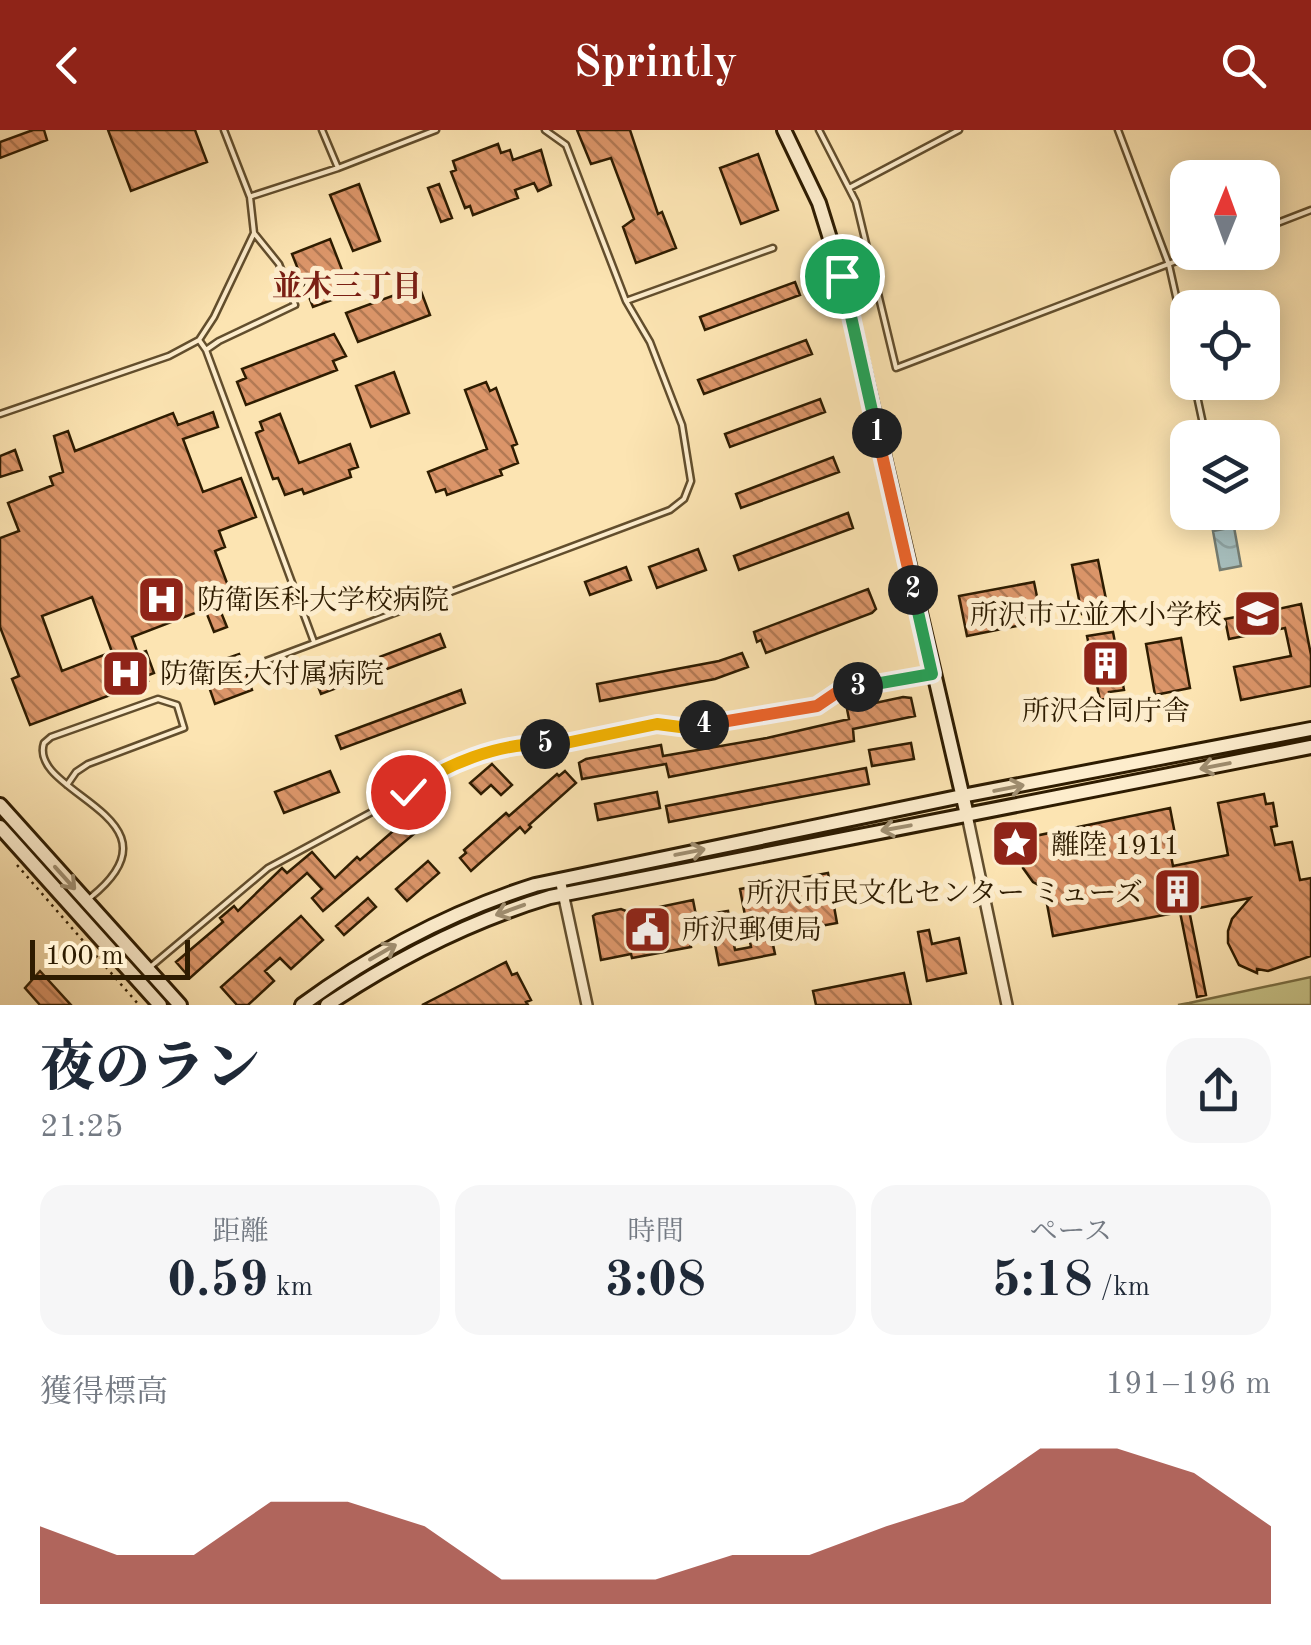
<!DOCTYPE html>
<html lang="ja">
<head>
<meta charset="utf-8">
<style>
  body { margin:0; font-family:"Old Standard TT","Noto Serif JP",serif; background:#f6f6f7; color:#1f2937; height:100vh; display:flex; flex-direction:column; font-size:38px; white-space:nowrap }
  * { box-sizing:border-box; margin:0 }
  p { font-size:32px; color:#747a83 }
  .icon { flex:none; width:55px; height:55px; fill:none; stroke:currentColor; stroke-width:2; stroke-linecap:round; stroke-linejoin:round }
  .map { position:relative; height:875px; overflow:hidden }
  .side { display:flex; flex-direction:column; background:#fff; flex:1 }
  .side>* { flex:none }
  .needle { width:65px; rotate:1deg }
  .controls { position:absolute; left:1170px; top:30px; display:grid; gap:20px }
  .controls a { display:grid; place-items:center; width:110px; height:110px; border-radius:20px; background:#fff; box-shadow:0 5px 25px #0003; font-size:50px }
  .scale { position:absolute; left:30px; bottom:25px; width:160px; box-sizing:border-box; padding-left:10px; border:5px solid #2e1c01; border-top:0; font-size:28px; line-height:35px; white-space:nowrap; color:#2e1c01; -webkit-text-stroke:8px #fdedcd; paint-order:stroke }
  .pin { position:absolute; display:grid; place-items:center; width:85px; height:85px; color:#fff; margin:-42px; border:5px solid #fff; border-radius:50%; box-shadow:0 2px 10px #0007 }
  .km { position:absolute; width:50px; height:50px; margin:-25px; border-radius:50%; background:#222; color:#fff; font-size:28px; line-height:50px; text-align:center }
  .round { display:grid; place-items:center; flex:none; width:105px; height:105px; border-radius:30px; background:#f6f6f7 }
  .summary { display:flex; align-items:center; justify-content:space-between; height:170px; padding:0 40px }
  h1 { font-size:55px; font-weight:800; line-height:75px }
  .metrics { display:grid; grid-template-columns:repeat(3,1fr); gap:15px; height:170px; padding:10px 40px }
  .metrics div { display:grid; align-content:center; border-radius:25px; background:#f6f6f7; text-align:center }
  .metrics b { font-size:50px; font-weight:800 }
  .metrics small { font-size:28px; font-weight:400 }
  .metrics p { font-size:28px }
  .chart { height:280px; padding:20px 40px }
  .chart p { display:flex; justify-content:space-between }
  .chart svg { width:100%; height:180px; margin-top:10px; fill:#8f2418; opacity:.7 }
  header { display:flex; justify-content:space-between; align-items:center; height:130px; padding:0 40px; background:#8f2418; color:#fff; font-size:45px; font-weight:800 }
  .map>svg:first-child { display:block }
  .green { fill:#c6c287; stroke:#7a6f44; stroke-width:2.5 }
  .water { fill:url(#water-waves); stroke:#757b6f; stroke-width:2.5 }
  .building { fill:url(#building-back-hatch); stroke:#2e1c01; stroke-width:2.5; fill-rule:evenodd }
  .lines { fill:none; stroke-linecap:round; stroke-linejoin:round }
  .lane-casing { stroke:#624e2d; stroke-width:9 }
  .street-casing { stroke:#624e2d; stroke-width:14 }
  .secondary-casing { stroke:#2e1c01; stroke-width:18 }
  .path { stroke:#2e1c01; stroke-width:2.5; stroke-dasharray:2.5 5; stroke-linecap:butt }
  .lane { stroke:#fdedcd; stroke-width:4 }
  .street { stroke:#fdedcd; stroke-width:9 }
  .secondary { stroke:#fdedcd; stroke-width:12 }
  .oneway { stroke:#a08f71 }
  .split-1-casing { stroke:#fff; stroke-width:20 }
  .split-2-casing { stroke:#fff; stroke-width:20 }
  .split-3-casing { stroke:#fff; stroke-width:20 }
  .split-4-casing { stroke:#fff; stroke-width:20 }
  .split-5-casing { stroke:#fff; stroke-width:20 }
  .split-6-casing { stroke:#fff; stroke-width:20 }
  .split-1 { stroke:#22a559; stroke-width:12 }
  .split-2 { stroke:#f0652b; stroke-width:12 }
  .split-3 { stroke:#22a559; stroke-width:12 }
  .split-4 { stroke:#f0652b; stroke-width:12 }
  .split-5 { stroke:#f5b400; stroke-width:12 }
  .split-6 { stroke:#f5b400; stroke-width:12 }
  .labels { text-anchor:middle; stroke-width:10; stroke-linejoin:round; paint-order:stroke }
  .poi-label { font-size:28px; fill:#2e1c01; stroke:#fdedcd; text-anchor:start }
  .neighbourhood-label { font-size:30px; font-weight:bold; fill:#7a1f14; stroke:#fdedcd }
</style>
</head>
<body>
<header><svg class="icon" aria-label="back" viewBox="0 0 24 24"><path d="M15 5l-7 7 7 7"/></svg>Sprintly<svg class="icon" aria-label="search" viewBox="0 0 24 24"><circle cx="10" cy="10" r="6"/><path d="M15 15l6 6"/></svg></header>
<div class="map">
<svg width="1311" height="875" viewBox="0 0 1311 875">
  <defs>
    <pattern id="water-waves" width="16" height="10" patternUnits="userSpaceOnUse" patternTransform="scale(2.5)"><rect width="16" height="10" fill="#a5bbb9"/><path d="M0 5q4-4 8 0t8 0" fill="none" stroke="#8ea09d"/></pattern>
    <pattern id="building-back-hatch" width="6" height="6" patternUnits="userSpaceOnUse" patternTransform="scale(2.5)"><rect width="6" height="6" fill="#db9569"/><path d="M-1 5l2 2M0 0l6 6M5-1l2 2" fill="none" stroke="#b27954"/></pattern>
  </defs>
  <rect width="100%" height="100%" fill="#fce4b2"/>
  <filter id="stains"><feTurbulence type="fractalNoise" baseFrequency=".002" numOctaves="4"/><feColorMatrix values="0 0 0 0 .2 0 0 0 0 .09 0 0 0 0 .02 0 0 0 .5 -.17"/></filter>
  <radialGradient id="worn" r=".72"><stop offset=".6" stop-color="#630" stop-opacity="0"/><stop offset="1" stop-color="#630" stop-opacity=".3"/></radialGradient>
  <path class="green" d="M1311 847V875H1178L1189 873Z"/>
  <path class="water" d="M1234 397 1241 436 1220 440 1213 401Z"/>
  <path class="building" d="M33 0H44L47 10 0 28V12Z
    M108 0H195L207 32 131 61Z
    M577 0H630L658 84 662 82 676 118 636 133 623 97 634 89 611 28 591 34Z
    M498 14 501 23 510 20 513 30 541 20 551 55 538 61 534 53 515 60 518 68 473 85 470 76 465 78 451 42 456 40 453 31Z
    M758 24 778 80 741 94 720 38Z
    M359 54 380 111 353 121 330 65Z
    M439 54 452 88 441 92 428 58Z
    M330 109 351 163 313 177 292 124Z
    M795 152 800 165 705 200 700 187Z
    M419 156 430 185 358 212 346 183Z
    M334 204 346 226 333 231 337 240 246 275 237 252 246 248 242 239Z
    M806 210 812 224 704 264 698 250Z
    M394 242 409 283 371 297 356 256Z
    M486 252 490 261 496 258 517 314 512 316 518 333 500 340 502 345 447 365 445 359 436 362 428 342 487 319 465 260Z
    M820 269 825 282 730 317 725 304Z
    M213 282 218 297 183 309 203 362 241 348 256 387 219 401 225 417 215 421 233 469 218 475 227 497 214 502 205 479 132 507 138 524 146 521 154 543 146 546 148 551 30 595 12 549 19 546 0 497V408L19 401 8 373 53 355 50 347 63 342 54 306 68 301 75 321 173 283 178 295ZM92 467 112 522 62 541 42 486Z
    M280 284 299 333 350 314 358 337 349 340 351 347 304 364 302 359 285 365 278 348 273 349 256 303 263 300 260 292Z
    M15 320 22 340 0 347V326Z
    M833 327 839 342 741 378 736 364Z
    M848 383 853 398 739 440 734 426Z
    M698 419 706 440 657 458 649 437Z
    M1098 430 1108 479 1082 484 1072 435Z
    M626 437 631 450 590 465 585 452Z
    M1034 452 1042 491 967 506 959 466Z
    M868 459 876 479 872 483 766 523 761 510 757 512 754 502Z
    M1260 463 1264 482 1301 474 1311 525V556L1241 570 1234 537 1291 526 1285 498 1229 509 1225 489 1252 484 1248 465Z
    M1113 502 1124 560 1109 562 1110 568 1100 570 1087 506Z
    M440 504 445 517 321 564 316 551Z
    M1181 508 1190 558 1155 565 1146 514Z
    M742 523 748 537 715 549 600 571 597 554 719 531Z
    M239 524 252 560 215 574 202 537Z
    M461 560 465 573 341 619 336 606Z
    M903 567 911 568 915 586 853 599 854 611 669 647 666 634 582 649 579 633 586 629 661 615 663 626 767 608 849 589 847 579Z
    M911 613 914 629 872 636 869 620Z
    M492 634 512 655 501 665 491 655 481 664 470 653Z
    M866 638 869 654 669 692 666 676Z
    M330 641 339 662 284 683 275 662Z
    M565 641 576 653 529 695 531 697 525 703 520 697 471 741 460 728 466 723 464 720 506 683 509 686 557 644 559 646Z
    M657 662 660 678 598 690 595 674Z
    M1264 664 1266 674 1273 673 1277 696 1271 697 1275 715 1292 712 1300 750 1311 748V826L1268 841 1257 839V843L1239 835 1228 813V801L1232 789 1250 768 1189 780 1206 865 1197 867 1180 782 1053 806 1044 758 1033 752 1023 738V721L1035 706 1170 678 1175 704 1167 706 1173 736 1228 725 1218 673Z
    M416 681 428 692 323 781 312 768 322 759 307 743 190 848 176 832 223 792 220 788 234 776 238 781 282 738 287 743 312 722 335 748 357 727 360 730Z
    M428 731 439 743 407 771 396 759Z
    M828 743 837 793 771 805 775 824 719 835 714 809 690 813 691 817 632 828 631 824 601 830 593 786 596 784 621 779 631 783 693 770 699 801 718 797 715 783 728 781 735 820 751 817 740 759Z
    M368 768 376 777 344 805 336 796Z
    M301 786 323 810 291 839 280 828 265 841 274 851 248 875H237L221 857Z
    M929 800 932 814 959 808 966 843 927 851 918 802Z
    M506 832 512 845 517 843 531 870 526 872 528 875H422Z
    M40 841 71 875H40L25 858Z
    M904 843 911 875H816L813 861Z"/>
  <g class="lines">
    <defs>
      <path id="lane" d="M322 0 338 38
        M819 0 856 72 896 238 1200 122
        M1118 0 1169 135 1188 220
        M849 58 959 0
        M252 66 338 38 436 0
        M1262 99 1311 80
        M626 171 773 118
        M199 210 206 220 314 512
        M206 220 219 211 295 175 279 134 254 103
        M1194 252 1206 308
        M0 284 169 226 199 210 214 187 254 103 250 67 224 0
        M258 534 670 380 684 369 691 351 682 295 650 212 626 171 566 15 545 0
        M67 655 76 642 88 634 184 598 177 575 158 569 51 607 44 613C27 664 190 687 91 767
        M149 838 268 738 409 662 437 642 519 614H561L657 594 688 598 817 576 839 561 932 544"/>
      <path id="street" d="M967 685 1007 875
        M560 749 587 875"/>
      <path id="secondary" d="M784 0 819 73 842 147 967 685
        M0 675 180 875
        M0 697 160 875
        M302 875C373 823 450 782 535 755L962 666 1311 599
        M327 875C397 828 470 791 550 767L1311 617"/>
    </defs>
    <use href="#lane" class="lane-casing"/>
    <use href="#street" class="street-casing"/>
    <use href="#secondary" class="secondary-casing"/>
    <path class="path" d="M17 735 139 875"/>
    <use href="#lane" class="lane"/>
    <use href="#street" class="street"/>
    <use href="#secondary" class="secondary"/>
  </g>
  <defs><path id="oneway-shaft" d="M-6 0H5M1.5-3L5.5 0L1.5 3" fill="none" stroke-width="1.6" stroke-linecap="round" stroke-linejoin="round" transform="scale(2.5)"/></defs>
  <g class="oneway">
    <use href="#oneway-shaft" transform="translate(1215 636) rotate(169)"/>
    <use href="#oneway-shaft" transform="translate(1009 658) rotate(-11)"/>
    <use href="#oneway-shaft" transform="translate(896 698) rotate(170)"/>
    <use href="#oneway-shaft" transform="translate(690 722) rotate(-11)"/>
    <use href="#oneway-shaft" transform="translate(65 748) rotate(48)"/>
    <use href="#oneway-shaft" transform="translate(510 780) rotate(160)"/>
    <use href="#oneway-shaft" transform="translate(383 822) rotate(-30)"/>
  </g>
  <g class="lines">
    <defs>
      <path id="split-1" d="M842 146 877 303"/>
      <path id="split-2" d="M877 303 913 460"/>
      <path id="split-3" d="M858 557 932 544 913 460"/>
      <path id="split-4" d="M704 595 817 576 839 561 858 557"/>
      <path id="split-5" d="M545 614H561L657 594 688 598 704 595"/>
      <path id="split-6" d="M408 662C444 634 500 613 545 614"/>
    </defs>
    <use href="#split-1" class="split-1-casing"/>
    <use href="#split-2" class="split-2-casing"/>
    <use href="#split-3" class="split-3-casing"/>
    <use href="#split-4" class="split-4-casing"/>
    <use href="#split-5" class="split-5-casing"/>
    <use href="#split-6" class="split-6-casing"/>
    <use href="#split-1" class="split-1"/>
    <use href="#split-2" class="split-2"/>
    <use href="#split-3" class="split-3"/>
    <use href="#split-4" class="split-4"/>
    <use href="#split-5" class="split-5"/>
    <use href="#split-6" class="split-6"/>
  </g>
  <defs>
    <symbol id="hospital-square" viewBox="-11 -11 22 22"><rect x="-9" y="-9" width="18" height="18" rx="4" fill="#8f2418" stroke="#fdedcd"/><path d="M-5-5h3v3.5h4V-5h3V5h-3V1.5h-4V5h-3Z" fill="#fff"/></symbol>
    <symbol id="school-square" viewBox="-11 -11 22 22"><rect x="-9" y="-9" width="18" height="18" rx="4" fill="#8f2418" stroke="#fdedcd"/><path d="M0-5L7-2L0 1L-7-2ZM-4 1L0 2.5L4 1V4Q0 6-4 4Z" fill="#fff"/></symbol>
    <symbol id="building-square" viewBox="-11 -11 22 22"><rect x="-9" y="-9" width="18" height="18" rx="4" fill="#8f2418" stroke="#fdedcd"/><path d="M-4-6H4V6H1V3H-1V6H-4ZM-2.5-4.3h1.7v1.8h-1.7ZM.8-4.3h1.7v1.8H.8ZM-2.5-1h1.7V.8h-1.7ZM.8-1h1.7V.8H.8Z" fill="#fff"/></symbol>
    <symbol id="sight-square" viewBox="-11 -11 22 22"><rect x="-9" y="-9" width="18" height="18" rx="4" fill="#8f2418" stroke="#fdedcd"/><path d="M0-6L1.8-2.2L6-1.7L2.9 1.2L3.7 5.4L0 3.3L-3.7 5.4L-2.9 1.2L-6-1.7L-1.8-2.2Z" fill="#fff"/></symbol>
    <symbol id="civic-square" viewBox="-11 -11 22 22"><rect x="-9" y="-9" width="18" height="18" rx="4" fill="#8f2418" stroke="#fdedcd"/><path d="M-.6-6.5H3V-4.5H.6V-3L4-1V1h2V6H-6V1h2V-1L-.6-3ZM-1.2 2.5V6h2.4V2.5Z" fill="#fff"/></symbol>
  </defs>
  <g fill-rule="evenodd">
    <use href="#hospital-square" x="134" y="442" width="55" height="55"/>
    <use href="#school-square" x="1230" y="456" width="55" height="55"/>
    <use href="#building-square" x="1078" y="506" width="55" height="55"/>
    <use href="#hospital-square" x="98" y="516" width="55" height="55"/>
    <use href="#sight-square" x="988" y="686" width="55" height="55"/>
    <use href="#building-square" x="1150" y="734" width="55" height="55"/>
    <use href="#civic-square" x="620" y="772" width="55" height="55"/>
  </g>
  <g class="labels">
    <g class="poi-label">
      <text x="197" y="479">防衛医科大学校病院</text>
      <text x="1222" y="494" text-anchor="end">所沢市立並木小学校</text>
      <text x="160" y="553">防衛医大付属病院</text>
      <text x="1106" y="590" text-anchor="middle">所沢合同庁舎</text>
      <text x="1051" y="724">離陸 1911</text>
      <text x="1143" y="772" text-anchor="end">所沢市民文化センター ミューズ</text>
      <text x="682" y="809">所沢郵便局</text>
    </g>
    <g class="neighbourhood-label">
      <text x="347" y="166">並木三丁目</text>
    </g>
  </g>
  <rect width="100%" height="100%" filter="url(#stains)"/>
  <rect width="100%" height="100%" fill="url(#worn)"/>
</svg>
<div class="controls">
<a><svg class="needle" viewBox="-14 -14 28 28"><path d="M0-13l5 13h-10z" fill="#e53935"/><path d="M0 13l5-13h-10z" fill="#747a83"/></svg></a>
<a><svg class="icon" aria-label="locate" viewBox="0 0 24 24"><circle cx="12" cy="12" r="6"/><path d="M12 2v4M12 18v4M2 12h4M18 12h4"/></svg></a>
<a><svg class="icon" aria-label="layers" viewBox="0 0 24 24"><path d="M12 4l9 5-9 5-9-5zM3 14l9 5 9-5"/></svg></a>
</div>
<div class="scale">100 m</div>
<div class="pin" style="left:842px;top:146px;background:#1e9e55"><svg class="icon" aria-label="arrive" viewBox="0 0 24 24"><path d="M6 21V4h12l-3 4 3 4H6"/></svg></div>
<div class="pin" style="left:408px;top:662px;background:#d93025"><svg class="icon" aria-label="check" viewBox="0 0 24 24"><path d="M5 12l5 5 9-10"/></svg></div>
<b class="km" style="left:877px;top:303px">1</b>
<b class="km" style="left:913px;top:460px">2</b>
<b class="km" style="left:858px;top:557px">3</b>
<b class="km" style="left:704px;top:595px">4</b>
<b class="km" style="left:545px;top:614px">5</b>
</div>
<section class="side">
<div class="summary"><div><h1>夜のラン</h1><p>21:25</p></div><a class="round"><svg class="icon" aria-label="share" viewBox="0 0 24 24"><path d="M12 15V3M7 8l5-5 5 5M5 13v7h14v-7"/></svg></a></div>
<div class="metrics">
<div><p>距離</p><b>0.59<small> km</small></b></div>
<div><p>時間</p><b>3:08</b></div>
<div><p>ペース</p><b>5:18<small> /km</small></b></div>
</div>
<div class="chart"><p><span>獲得標高</span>191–196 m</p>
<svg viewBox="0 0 160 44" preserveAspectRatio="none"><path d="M0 44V25L10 32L20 32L30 19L40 19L50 25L60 38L70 38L80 38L90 32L100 32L110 25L120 19L130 6L140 6L150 12L160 25V44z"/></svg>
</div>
</section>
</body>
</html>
